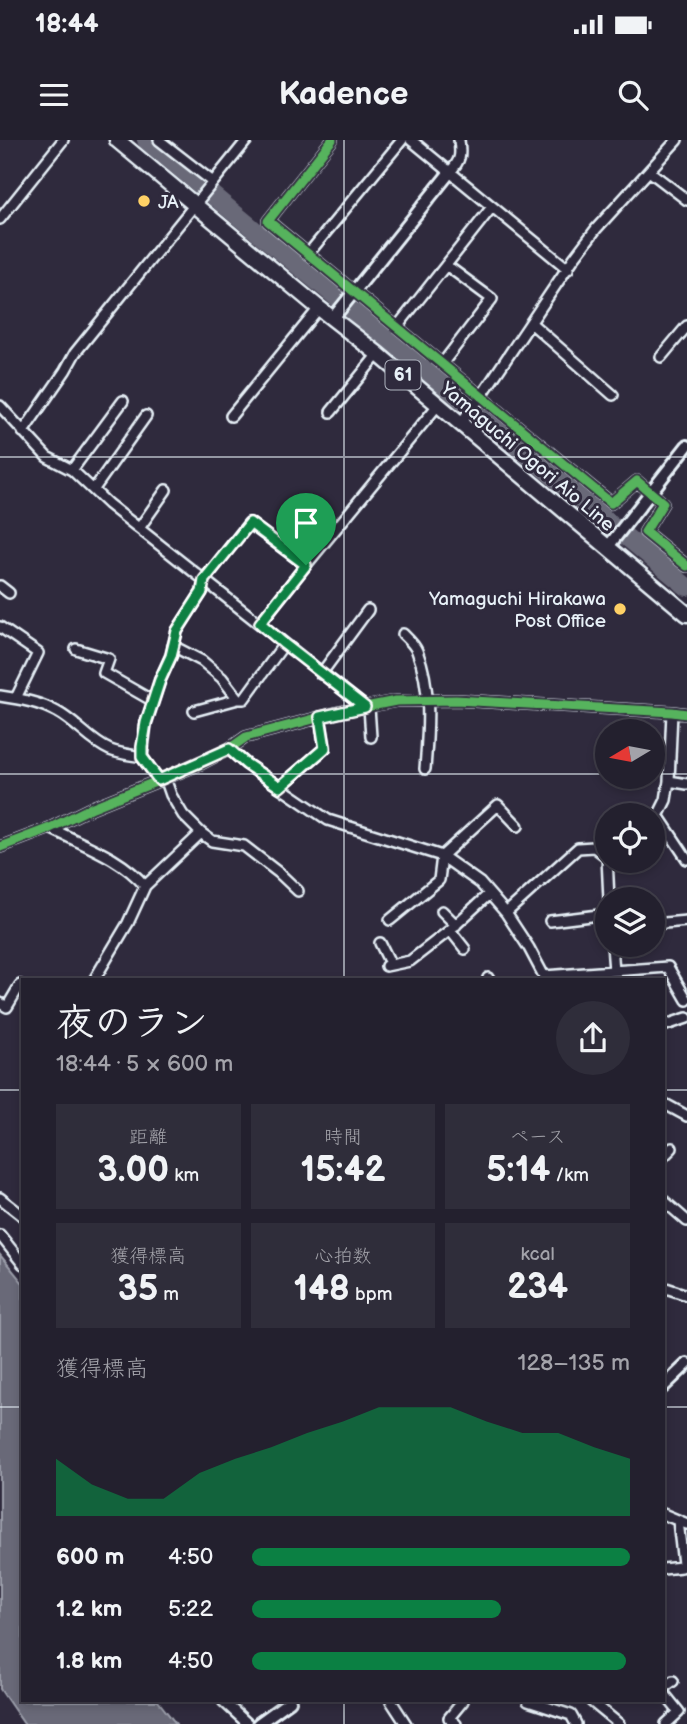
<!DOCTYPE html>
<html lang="ja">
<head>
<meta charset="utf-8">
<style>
  body { margin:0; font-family:"Balsamiq Sans","Klee One",sans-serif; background:#2f2d3a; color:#f1f3f6; height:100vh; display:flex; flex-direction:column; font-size:26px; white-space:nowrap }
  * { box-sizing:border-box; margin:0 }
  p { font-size:23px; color:#a3a3aa }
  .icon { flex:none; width:38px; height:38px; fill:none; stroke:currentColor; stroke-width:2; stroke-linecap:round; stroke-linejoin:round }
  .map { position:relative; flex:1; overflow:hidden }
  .panel { position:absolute; left:21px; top:838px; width:644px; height:724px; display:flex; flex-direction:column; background:#23202e; border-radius:0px; box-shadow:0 4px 10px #0003,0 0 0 2px #403e4a }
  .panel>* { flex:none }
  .needle { width:46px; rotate:260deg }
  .buttons { position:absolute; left:595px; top:579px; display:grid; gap:14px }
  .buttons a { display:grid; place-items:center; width:70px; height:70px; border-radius:50%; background:#23202e; box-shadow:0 4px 10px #0003,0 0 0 2px #403e4a; font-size:35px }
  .pin { position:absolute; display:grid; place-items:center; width:60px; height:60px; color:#fff; margin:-72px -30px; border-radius:50% 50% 50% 0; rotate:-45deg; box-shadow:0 0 7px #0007 }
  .pin .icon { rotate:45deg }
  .round { display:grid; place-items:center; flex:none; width:74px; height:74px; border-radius:37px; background:#2f2d3a }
  .headline { display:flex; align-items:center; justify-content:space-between; height:119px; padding:0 35px }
  h1 { font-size:38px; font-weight:800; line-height:52px }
  .figures { display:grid; grid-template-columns:repeat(3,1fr); gap:10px; height:119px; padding:7px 35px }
  .figures div { display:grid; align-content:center; border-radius:0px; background:#2f2d3a; text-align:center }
  .figures b { font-size:35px; font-weight:800 }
  .figures small { font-size:19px; font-weight:400 }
  .figures p { font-size:19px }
  .chart { height:196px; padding:14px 35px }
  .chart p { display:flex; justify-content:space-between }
  .chart svg { width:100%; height:126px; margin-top:7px; fill:#0b8043; opacity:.7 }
  ul { padding:0 35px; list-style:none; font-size:23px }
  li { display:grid; grid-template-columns:112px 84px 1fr; align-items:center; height:52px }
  li i { height:18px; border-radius:9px; background:#0b8043 }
  .status { display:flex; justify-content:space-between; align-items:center; height:49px; padding:0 35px; background:#23202e; direction:ltr }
  .status svg { height:19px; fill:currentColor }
  header { display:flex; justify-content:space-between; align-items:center; height:91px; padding:0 35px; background:#23202e; font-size:32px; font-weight:800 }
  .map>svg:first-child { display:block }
  .water { fill:#696978; stroke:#9c9fab; stroke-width:2 }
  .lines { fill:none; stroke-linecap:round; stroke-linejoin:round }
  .river { stroke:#696978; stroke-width:18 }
  .minor-casing { stroke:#e8f1f8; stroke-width:14 }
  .tertiary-casing { stroke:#e8f1f8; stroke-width:16 }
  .primary-casing { stroke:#e8f1f8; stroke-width:19 }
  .minor { stroke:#2f2a3d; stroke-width:9 }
  .tertiary { stroke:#2f2a3d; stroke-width:10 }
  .primary { stroke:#2f2a3d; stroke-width:14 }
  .cycleway-casing { stroke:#2f2a3d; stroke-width:13 }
  .cycleway { stroke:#56b35d; stroke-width:9 }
  .route-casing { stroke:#fff; stroke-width:14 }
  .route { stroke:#0b8043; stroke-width:9 }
  .grid { fill:none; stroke:#e8f1f8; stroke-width:2; stroke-opacity:0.55 }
  .poi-dot { fill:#ffd166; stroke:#2f2a3d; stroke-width:2.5 }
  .labels { text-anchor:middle; stroke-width:6; stroke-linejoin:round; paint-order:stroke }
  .shield { fill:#2f2a3d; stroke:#b0b5c0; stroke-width:2 }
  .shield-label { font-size:18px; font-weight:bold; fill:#e8f1f8 }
  .poi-label { font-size:19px; fill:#e8f1f8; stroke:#2f2a3d; text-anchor:start }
  .street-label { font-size:19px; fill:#e8f1f8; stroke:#2f2a3d }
</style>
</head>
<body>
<div class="status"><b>18:44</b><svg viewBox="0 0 49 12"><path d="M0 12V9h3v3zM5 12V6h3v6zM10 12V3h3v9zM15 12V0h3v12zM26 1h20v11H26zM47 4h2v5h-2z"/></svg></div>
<header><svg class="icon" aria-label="menu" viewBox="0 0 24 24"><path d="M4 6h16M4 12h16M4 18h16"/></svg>Kadence<svg class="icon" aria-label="search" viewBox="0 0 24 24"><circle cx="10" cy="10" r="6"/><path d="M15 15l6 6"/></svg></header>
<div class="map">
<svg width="687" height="1584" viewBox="0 0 687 1584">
  <rect width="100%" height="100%" fill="#2f2a3d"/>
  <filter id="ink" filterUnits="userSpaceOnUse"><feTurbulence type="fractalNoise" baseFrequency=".0143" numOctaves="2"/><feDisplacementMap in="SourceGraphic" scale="14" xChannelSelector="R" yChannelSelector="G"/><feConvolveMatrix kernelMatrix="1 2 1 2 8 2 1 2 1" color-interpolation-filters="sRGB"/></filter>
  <g filter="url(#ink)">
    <path class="water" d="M0 1115 23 1143V1561H158L176 1584H24L0 1549Z"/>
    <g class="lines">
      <path class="river" d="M146 0 687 447"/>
      <defs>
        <path id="minor" d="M159 0 213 42
          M332 0 268 81 611 363 637 341 663 363 645 392 687 426
          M411 0 568 129
          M649 31 687 60
          M450 32C461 20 461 15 459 0
          M0 79 63 0
          M308 114 402 0
          M531 183 613 255
          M397 187 492 67
          M661 217 687 186
          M442 224 492 159 446 125
          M0 266 47 317 72 330 108 364 365 567
          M331 272 378 214
          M231 276 319 168
          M460 284 482 255 574 118 596 89 677 0
          M23 292 65 231 75 213 247 0
          M72 330 123 261
          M94 349 146 276
          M140 387 166 350
          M0 446 9 453
          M260 483 306 425
          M0 487 38 513 16 558
          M403 494C408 499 414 504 417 511 432 549 428 589 425 629
          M173 506 202 521 222 538 238 559H244L284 504
          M76 509 109 519 104 533 153 561
          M321 534 368 470
          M0 556C20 559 39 562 57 572 76 582 91 602 110 610 120 614 132 615 142 617
          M369 567 371 597
          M194 571 238 559
          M229 609 246 624 328 680 442 716 480 743 506 773 529 808 546 840
          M165 638 171 655 183 675 201 693 212 701 244 706 279 733 298 751
          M159 640 142 617 146 583 160 540 171 516 177 491 202 452 204 440 249 383 306 425 438 265
          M669 641 672 572
          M280 647 325 608 320 577
          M659 677 687 719
          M653 686 666 660 669 641 687 644
          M50 688C83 705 121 717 145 746L128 783 94 840
          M0 707 50 688 93 667 200 624 229 609 246 597 340 572 396 561 456 560 672 572 687 574
          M607 717 609 760
          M145 746 201 693
          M442 771 456 785
          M506 773 578 708 594 707 607 717
          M390 780 439 740 442 716 498 665 518 686
          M550 781 607 774
          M653 784 687 781
          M450 790 465 809
          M380 803 391 825
          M612 805 614 831
          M386 826 410 821 450 790 489 754
          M544 836 668 827 687 860
          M488 838 489 840
          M0 863 7 867 20 845 23 847
          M663 886 687 878
          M663 963 687 976
          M663 1017 672 1008
          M0 1058 23 1076
          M663 1060 687 1081
          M0 1095 23 1124
          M663 1147 687 1155
          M663 1374 687 1384
          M663 1429 681 1427 683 1424 678 1381
          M663 1548 673 1541
          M663 1552 679 1572 666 1584
          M223 1561 248 1584
          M391 1561 406 1584
          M528 1561 571 1575 576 1584
          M591 1561 619 1584
          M456 1584 449 1578 463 1561"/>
        <path id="tertiary" d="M333 178 450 32
          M607 408 687 306
          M663 1247 687 1224
          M258 1584 290 1561"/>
        <path id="primary" d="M117 0 319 168 378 214 687 474"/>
      </defs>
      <use href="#minor" class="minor-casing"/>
      <use href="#tertiary" class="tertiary-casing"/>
      <use href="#primary" class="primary-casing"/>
      <use href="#minor" class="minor"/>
      <use href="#tertiary" class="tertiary"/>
      <use href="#primary" class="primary"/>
      <defs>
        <path id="cycleway" d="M332 0 268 81 611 363 637 341 663 363 645 392 687 426
          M0 707 50 688 93 667 200 624 229 609 246 597 340 572 396 561 456 560 672 572 687 574"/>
      </defs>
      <use href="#cycleway" class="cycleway-casing"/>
      <use href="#cycleway" class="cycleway"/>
    </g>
  </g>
  <g class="lines" filter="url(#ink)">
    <defs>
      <path id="route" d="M250 383 306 425 260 483 284 504 365 567 320 577 325 608 280 647 246 624 229 609 159 640 142 617V607L146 583 160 540 171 516 177 491 202 452 204 440Z"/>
    </defs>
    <use href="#route" class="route-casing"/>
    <use href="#route" class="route"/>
  </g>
  <path class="grid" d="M344 0V840M0 317H687M0 634H607M653 634H687M0 950H23M663 950H687M0 1267H23M663 1267H687M344 1561V1584"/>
  <g class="poi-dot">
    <circle cx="144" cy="61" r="7"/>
    <circle cx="620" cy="469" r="7"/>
  </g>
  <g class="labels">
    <rect class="shield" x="385.5" y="220.5" width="35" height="29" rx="5"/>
    <g class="shield-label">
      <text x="403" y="241">61</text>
    </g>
    <g class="poi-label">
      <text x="158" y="68">JA</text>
      <text x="606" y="465" text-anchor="end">Yamaguchi Hirakawa<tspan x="606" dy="22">Post Office</tspan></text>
    </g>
    <g class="street-label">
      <text transform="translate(528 316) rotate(40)" y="7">Yamaguchi Ogori Aio Line</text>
    </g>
  </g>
</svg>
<div class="buttons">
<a><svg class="needle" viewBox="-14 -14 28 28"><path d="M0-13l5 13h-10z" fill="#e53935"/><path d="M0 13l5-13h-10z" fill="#a3a3aa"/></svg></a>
<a><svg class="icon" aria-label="locate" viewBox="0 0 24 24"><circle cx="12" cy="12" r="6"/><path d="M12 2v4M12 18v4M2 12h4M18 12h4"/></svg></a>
<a><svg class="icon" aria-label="layers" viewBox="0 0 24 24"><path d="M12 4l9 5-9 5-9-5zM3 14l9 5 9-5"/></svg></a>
</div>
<div class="pin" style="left:306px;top:425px;background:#1e9e55"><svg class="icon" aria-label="arrive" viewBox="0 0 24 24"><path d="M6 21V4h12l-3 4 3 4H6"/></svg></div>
<section class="panel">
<div class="headline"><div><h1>夜のラン</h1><p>18:44 · 5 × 600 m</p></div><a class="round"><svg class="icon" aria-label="share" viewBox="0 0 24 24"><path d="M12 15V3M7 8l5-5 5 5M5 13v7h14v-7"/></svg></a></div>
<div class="figures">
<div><p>距離</p><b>3.00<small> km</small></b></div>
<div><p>時間</p><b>15:42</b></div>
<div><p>ペース</p><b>5:14<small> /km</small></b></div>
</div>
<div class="figures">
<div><p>獲得標高</p><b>35<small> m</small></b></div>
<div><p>心拍数</p><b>148<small> bpm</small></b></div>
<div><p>kcal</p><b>234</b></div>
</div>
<div class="chart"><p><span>獲得標高</span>128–135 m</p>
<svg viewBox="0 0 160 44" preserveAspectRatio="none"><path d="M0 44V24L10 33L20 38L30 38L40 29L50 24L60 20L70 15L80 11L90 6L100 6L110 6L120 11L130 15L140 15L150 20L160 24V44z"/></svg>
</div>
<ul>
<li><b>600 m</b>4:50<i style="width:100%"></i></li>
<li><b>1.2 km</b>5:22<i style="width:66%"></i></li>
<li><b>1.8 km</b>4:50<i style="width:99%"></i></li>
</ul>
</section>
</div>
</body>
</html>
